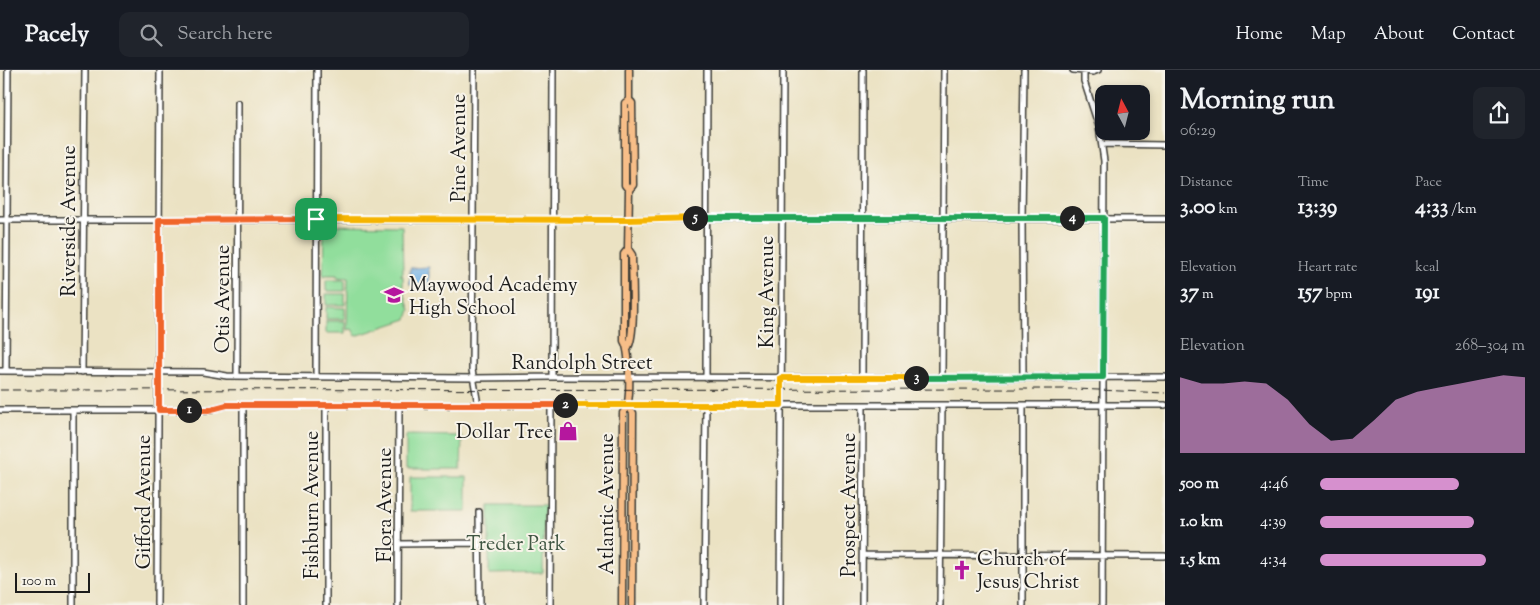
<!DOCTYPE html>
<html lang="en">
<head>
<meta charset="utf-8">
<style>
  body { margin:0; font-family:"Sorts Mill Goudy",serif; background:#20242c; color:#f1f3f6; height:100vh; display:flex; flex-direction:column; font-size:19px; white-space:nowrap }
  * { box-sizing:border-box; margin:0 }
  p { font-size:16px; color:#9ea1a6 }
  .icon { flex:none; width:28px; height:28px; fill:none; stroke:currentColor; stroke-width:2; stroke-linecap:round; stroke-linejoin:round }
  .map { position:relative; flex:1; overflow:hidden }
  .sheet { display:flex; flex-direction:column; background:#171b24; width:375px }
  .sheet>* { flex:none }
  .needle { width:32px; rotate:353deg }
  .tools { position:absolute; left:1095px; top:15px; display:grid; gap:10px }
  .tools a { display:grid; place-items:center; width:55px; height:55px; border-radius:10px; background:#171b24; box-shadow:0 2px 8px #0003; font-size:25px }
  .scale { position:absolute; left:15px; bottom:12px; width:75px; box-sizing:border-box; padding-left:5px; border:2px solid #1c1c1c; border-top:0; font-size:14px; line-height:18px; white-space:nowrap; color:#1c1c1c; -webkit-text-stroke:4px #f7f3e8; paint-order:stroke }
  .pin { position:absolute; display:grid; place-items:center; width:42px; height:42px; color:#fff; margin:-21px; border-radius:10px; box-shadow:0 2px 8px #0006 }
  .km { position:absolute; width:25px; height:25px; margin:-12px; border-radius:50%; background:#222; color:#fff; font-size:14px; line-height:25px; text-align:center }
  .round { display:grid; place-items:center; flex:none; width:52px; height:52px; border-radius:10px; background:#20242c }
  .headline { display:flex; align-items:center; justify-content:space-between; height:85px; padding:0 15px }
  h1 { font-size:28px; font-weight:700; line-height:38px }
  .stats { display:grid; grid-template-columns:repeat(3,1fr); gap:8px; height:85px; padding:5px 15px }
  .stats div { display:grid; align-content:center }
  .stats b { font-size:21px; font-weight:700 }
  .stats small { font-size:14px; font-weight:400 }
  .stats p { font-size:14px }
  .chart { height:140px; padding:10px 15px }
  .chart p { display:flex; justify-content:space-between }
  .chart svg { width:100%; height:90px; margin-top:5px; fill:#d690ce; opacity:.7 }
  ul { padding:0 15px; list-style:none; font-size:16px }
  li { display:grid; grid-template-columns:80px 60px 1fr; align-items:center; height:38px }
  li i { height:12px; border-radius:6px; background:#d690ce }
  header { display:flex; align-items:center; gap:30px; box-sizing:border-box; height:70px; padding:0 25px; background:#171b24; border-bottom:1px solid #363941 }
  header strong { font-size:24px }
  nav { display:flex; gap:28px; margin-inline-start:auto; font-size:18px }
  .search { width:350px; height:45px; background:#20242c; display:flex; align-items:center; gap:12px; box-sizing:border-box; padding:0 18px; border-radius:10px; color:#9ea1a6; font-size:19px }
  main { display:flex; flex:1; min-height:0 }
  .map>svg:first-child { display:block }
  .green { fill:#91de9c; stroke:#567d5c }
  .water { fill:#72b1e5; stroke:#476680 }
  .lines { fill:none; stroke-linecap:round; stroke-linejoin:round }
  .minor-casing { stroke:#3b3a35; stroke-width:8 }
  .major-casing { stroke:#3b3a35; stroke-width:9 }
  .minor { stroke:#fff; stroke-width:5 }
  .major { stroke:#f7be88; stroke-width:6 }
  .rail { stroke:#1c1c1c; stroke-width:1; stroke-dasharray:8 4; stroke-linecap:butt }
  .split-1-casing { stroke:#fff; stroke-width:10 }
  .split-2-casing { stroke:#fff; stroke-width:10 }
  .split-3-casing { stroke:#fff; stroke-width:10 }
  .split-4-casing { stroke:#fff; stroke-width:10 }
  .split-5-casing { stroke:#fff; stroke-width:10 }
  .split-6-casing { stroke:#fff; stroke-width:10 }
  .split-1 { stroke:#f0652b; stroke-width:6 }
  .split-2 { stroke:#f0652b; stroke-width:6 }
  .split-3 { stroke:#f5b400; stroke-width:6 }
  .split-4 { stroke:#22a559; stroke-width:6 }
  .split-5 { stroke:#22a559; stroke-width:6 }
  .split-6 { stroke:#f5b400; stroke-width:6 }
  .labels { text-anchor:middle; stroke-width:4; stroke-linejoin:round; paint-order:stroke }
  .street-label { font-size:20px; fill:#1c1c1c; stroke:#f7f3e8 }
  .poi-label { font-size:20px; fill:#1c1c1c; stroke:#f7f3e8; text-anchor:start }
  .park-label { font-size:20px; fill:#3f5642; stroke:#f7f3e8 }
</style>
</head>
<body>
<header>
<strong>Pacely</strong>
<div class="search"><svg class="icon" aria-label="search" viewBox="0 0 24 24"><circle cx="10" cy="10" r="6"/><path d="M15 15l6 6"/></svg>Search here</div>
<nav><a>Home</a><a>Map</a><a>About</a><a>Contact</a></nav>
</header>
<main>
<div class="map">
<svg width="1165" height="535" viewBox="0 0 1165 535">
  <rect width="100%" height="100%" fill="#f7f3e8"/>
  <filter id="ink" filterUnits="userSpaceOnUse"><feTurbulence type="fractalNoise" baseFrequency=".02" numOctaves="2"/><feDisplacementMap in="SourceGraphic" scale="10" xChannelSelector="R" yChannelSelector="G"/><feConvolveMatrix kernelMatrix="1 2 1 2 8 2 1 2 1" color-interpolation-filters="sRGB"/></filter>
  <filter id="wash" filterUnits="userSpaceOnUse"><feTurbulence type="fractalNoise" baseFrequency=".0096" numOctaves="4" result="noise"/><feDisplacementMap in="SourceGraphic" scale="20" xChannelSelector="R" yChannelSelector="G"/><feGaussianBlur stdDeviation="1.12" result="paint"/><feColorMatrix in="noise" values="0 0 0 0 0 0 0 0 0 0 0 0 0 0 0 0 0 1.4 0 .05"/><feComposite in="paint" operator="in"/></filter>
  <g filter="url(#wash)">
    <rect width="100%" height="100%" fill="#ebe2c3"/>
    <path class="green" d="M326 155 402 156 403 203 401 204V206H403V219L410 240 407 249 356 266 352 259 347 260 348 208 337 207V205H325V207H323L324 159Z
      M326 210H345V221H326Z
      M326 224H345V235H326Z
      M326 237 345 238V249H326Z
      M326 251H345V263H326Z
      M406 365 462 366 461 399H406Z
      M410 407H467V441H410Z
      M489 435H547V440L544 443 543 503 489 504Z"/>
    <path class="water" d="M429 197V218H426V215H410V198Z"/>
  </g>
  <g filter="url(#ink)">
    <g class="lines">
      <defs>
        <path id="minor" d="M474 0 472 300 478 335
          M1073 0 1093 2 1098 0
          M1084 1V11L1099 57 1104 91 1102 535
          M1102 74 1165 75
          M0 150H628L707 148 1165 149
          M0 301 203 302 227 306 473 308 552 307 942 308 1165 307
          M6 301 8 0
          M82 302 85 0
          M237 306 238 33
          M316 307 317 0
          M552 307 553 0
          M1023 307 1022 148 1024 0
          M706 308 707 0
          M862 308 863 0
          M942 308 944 0
          M1023 336V535
          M0 340H208L227 335H1165
          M479 442 480 535
          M399 474 480 473
          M863 485 1165 486
          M73 535V340
          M157 535 160 0
          M243 535V335
          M326 535V335
          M398 535 399 336
          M550 535 551 335
          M704 535 706 335
          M780 535 783 0
          M862 535 863 335
          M940 535 942 336"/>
        <path id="major" d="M629 120 633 115 632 33 629 30V0
          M628 277C636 265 632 203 632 185L628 179
          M628 335 633 343 632 535
          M622 535 623 343C625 340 628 336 628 332 630 321 630 280 624 271V184L628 179 629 120 625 115V33L629 30"/>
      </defs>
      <use href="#minor" class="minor-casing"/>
      <use href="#major" class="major-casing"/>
      <use href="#minor" class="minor"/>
      <use href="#major" class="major"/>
      <path class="rail" d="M0 320 1076 319 1165 323"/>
    </g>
  </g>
  <g class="lines" filter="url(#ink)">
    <defs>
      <path id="split-1" d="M189 340H159V150L316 149"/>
      <path id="split-2" d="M189 340H208L227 335H565"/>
      <path id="split-3" d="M565 335H781V308H916"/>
      <path id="split-4" d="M916 308 1103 307 1104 148H1072"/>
      <path id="split-5" d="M695 148H1072"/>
      <path id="split-6" d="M316 149 628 150 695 148"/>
    </defs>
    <use href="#split-1" class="split-1-casing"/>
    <use href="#split-2" class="split-2-casing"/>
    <use href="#split-3" class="split-3-casing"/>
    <use href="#split-4" class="split-4-casing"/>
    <use href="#split-5" class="split-5-casing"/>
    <use href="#split-6" class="split-6-casing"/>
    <use href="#split-1" class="split-1"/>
    <use href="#split-2" class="split-2"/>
    <use href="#split-3" class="split-3"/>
    <use href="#split-4" class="split-4"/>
    <use href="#split-5" class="split-5"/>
    <use href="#split-6" class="split-6"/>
  </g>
  <defs>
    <symbol id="school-bare" viewBox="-9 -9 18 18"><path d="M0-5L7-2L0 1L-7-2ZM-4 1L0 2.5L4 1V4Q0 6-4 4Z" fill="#b5179e" stroke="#f7f3e8" stroke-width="2.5" paint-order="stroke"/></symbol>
    <symbol id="shop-bare" viewBox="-9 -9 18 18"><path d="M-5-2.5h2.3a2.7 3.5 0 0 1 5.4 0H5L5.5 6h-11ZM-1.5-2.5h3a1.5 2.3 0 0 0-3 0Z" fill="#b5179e" stroke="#f7f3e8" stroke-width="2.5" paint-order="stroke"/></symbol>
    <symbol id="church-bare" viewBox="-9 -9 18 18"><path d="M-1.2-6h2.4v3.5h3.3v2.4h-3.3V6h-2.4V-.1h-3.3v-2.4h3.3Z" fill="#b5179e" stroke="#f7f3e8" stroke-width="2.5" paint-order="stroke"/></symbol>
  </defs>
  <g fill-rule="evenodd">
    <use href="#school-bare" x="380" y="211" width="28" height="28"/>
    <use href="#shop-bare" x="554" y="347" width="28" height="28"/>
    <use href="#church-bare" x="948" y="486" width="28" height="28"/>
  </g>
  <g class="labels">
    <g class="street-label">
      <text transform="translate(458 78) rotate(-90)" y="7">Pine Avenue</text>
      <text transform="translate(68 151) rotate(-90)" y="7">Riverside Avenue</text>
      <text transform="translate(766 222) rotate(-90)" y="7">King Avenue</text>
      <text transform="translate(222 229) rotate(-90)" y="7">Otis Avenue</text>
      <text x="582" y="299">Randolph Street</text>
      <text transform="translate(143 432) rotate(-90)" y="7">Gifford Avenue</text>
      <text transform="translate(606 434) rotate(-90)" y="7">Atlantic Avenue</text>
      <text transform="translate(311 435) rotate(-90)" y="7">Fishburn Avenue</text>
      <text transform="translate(384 435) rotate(-90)" y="7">Flora Avenue</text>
      <text transform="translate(848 435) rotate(-90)" y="7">Prospect Avenue</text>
    </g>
    <g class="poi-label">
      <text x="409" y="221">Maywood Academy<tspan x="409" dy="23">High School</tspan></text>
      <text x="553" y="368" text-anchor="end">Dollar Tree</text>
      <text x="977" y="495">Church of<tspan x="977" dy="23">Jesus Christ</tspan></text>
    </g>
    <g class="park-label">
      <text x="516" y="480">Treder Park</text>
    </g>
  </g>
</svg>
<div class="tools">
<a><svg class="needle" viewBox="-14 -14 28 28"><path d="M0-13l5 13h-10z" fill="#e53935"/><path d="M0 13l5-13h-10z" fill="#9ea1a6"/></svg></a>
</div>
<div class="scale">100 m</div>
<div class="pin" style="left:316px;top:149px;background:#1e9e55"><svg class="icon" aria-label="arrive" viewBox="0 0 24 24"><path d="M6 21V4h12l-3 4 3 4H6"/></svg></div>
<b class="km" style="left:189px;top:340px">1</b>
<b class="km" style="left:565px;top:335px">2</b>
<b class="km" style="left:916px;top:308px">3</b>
<b class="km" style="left:1072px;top:148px">4</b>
<b class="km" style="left:695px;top:148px">5</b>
</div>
<section class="sheet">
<div class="headline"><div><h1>Morning run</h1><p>06:29</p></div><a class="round"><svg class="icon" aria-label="share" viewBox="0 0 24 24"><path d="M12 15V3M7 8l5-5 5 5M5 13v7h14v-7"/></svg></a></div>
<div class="stats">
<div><p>Distance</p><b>3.00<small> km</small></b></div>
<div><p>Time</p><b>13:39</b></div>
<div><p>Pace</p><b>4:33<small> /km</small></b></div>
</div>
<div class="stats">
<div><p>Elevation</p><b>37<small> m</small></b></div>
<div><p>Heart rate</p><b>157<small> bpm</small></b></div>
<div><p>kcal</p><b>191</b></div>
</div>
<div class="chart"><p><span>Elevation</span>268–304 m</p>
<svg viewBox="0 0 160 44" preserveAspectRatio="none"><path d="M0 44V7L10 10L20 10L30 9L40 10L50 18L60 30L70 38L80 37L90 28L100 18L110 14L120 12L130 10L140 8L150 6L160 7V44z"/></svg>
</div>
<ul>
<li><b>500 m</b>4:46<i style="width:68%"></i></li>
<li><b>1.0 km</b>4:39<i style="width:75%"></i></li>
<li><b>1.5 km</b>4:34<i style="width:81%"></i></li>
</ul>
</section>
</main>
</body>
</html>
